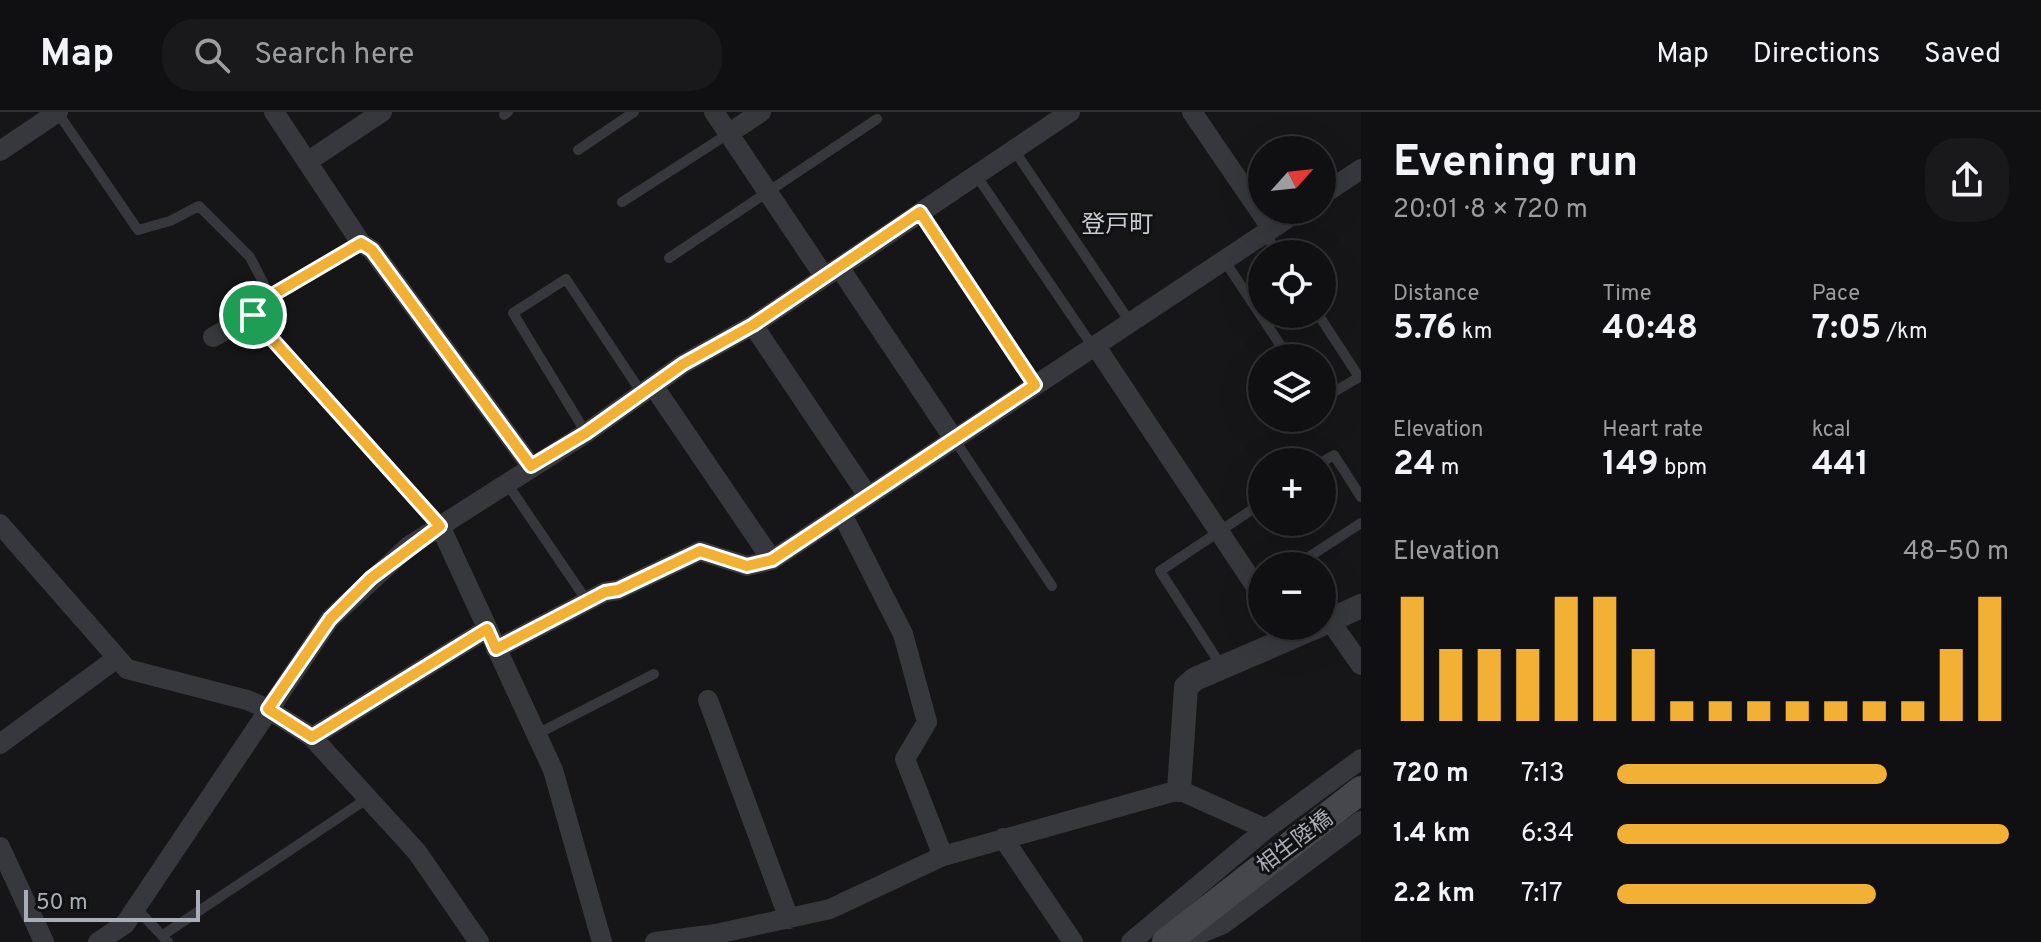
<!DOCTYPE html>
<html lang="en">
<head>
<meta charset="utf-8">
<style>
  body { margin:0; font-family:Overpass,"Noto Sans JP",sans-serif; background:#19191b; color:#f1f3f6; height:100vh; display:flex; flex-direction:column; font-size:30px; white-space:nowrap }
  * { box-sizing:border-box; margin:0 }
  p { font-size:26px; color:#9c9d9f }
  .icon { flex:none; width:44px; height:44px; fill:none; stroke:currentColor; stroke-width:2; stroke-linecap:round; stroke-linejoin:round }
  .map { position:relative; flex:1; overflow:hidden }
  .drawer { display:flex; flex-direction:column; background:#101012; width:680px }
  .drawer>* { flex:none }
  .needle { width:52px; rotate:63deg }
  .tools { position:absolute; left:1248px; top:24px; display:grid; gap:16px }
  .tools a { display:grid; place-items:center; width:88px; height:88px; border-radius:50%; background:#101012; box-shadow:0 8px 32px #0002,0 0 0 2px #303032; font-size:40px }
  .scale { position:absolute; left:24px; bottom:20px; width:176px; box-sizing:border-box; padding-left:8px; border:4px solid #a8adb8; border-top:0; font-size:22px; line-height:28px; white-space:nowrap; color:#a8adb8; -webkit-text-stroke:6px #111113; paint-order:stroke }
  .pin { position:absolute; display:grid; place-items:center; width:68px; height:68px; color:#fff; margin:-34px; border:4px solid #fff; border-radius:50%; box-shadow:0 2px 8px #0007 }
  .round { display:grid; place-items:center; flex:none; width:84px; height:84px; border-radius:32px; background:#19191b }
  .overview { display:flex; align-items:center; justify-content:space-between; height:136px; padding:0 32px }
  h1 { font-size:44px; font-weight:700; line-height:60px }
  .metrics { display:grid; grid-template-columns:repeat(3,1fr); gap:12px; height:136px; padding:8px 32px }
  .metrics div { display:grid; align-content:center }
  .metrics b { font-size:34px; font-weight:700 }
  .metrics small { font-size:22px; font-weight:400 }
  .metrics p { font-size:22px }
  .chart { height:224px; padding:16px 32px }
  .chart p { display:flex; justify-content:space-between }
  .chart svg { width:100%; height:144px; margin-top:8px; stroke:#f2b134; stroke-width:6 }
  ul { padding:0 32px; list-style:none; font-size:26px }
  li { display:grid; grid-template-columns:128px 96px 1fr; align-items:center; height:60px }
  li i { height:20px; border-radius:10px; background:#f2b134 }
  header { display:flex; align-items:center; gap:48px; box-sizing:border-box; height:112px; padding:0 40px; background:#101012; border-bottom:2px solid #303032 }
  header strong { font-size:38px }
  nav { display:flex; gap:44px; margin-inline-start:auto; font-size:28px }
  .search { width:560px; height:72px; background:#19191b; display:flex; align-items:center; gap:20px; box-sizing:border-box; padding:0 28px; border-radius:32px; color:#9c9d9f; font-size:30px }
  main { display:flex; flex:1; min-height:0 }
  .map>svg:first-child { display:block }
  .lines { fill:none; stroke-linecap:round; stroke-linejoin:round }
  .service { stroke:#37383d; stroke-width:10 }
  .minor { stroke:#37383d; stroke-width:20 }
  .tertiary { stroke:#37383d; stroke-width:24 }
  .secondary { stroke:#45474d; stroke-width:28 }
  .route-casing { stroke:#fff; stroke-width:16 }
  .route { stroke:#f2b134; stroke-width:10 }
  .labels { text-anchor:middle; stroke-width:6; stroke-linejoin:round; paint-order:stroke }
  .street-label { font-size:22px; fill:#a8adb8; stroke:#111113 }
  .neighbourhood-label { font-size:24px; fill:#c9ccd4; stroke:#111113 }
</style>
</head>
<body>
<header>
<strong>Map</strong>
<div class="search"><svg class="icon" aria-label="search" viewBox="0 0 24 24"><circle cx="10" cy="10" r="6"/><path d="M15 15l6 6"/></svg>Search here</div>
<nav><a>Map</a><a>Directions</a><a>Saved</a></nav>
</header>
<main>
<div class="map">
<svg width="1361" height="830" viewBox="0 0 1361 830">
  <rect width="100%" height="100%" fill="#161618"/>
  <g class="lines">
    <path class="service" d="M58 1 138 118 170 109 199 94 250 145 270 184 250 196 256 209 440 414
      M504 3 508 0
      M578 38 634 0
      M1014 38 1130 210
      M976 63 1093 235
      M622 90 728 22
      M920 100 1035 273
      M1265 121 1278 142
      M669 146 877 7
      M1224 148 1289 246
      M270 184 361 131
      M1318 202 1359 265 1322 287
      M586 321 513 201 566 167 643 283
      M954 327 1052 474
      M1322 350 1334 343 1361 385
      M506 370 587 489
      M1295 454 1361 411
      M1222 555 1160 459 1262 391
      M537 622 654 562
      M136 796 168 830
      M163 823 368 686"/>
    <path class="minor" d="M274 0 361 131 372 138 531 354
      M714 0 824 164
      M1192 0 1272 117
      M728 22 761 0
      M0 39 58 0
      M307 50 382 0
      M1322 83 1361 57
      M839 155 954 327
      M753 213 868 384
      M213 225 253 203
      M1095 233 1262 484
      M654 275 772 448
      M842 402 903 522 927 610 905 647 943 744
      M0 412 127 557 247 588 268 597 312 625 417 740 479 830
      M440 414 553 658 602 830
      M1330 509 1361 553
      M496 537 605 480 618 478 700 439 747 454 772 448 1300 98
      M708 588 789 807
      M312 625 487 517
      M0 632 117 546
      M1003 726 1073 830
      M0 735 44 830
      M1174 823 1194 824 1223 812 1361 709
      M98 830 125 812 330 507 409 434 586 321 683 252 753 213 1070 0
      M655 830 716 822 830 797 943 744 1179 678 1266 717
      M1131 830 1266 717 1361 647"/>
    <path class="tertiary" d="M1322 512 1361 494
      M1179 678 1186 575 1195 567 1318 514"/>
    <path class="secondary" d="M1166 830 1361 678"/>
  </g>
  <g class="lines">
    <defs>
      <path id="route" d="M920 100 1035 273 772 448 747 454 700 439 618 478 605 480 496 537 487 517 312 625 268 597 330 507 371 466 440 414 256 209 250 196 361 131 372 138 531 354 586 321 683 252 753 213Z"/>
    </defs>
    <use href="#route" class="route-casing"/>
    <use href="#route" class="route"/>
  </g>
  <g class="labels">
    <g class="street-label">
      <text transform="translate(1294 729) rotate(-37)" y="8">相生陸橋</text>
    </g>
    <g class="neighbourhood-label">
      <text x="1117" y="120">登戸町</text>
    </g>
  </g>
</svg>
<div class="tools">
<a><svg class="needle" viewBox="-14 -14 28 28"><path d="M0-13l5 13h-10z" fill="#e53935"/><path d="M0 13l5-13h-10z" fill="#9c9d9f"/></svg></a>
<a><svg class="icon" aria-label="locate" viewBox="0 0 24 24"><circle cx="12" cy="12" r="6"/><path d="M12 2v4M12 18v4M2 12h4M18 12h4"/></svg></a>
<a><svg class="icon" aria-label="layers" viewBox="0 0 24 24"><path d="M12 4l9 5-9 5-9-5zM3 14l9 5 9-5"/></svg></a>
<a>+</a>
<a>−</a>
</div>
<div class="scale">50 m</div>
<div class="pin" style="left:253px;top:203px;background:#1e9e55"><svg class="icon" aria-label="arrive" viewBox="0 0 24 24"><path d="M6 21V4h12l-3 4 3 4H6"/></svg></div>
</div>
<section class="drawer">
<div class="overview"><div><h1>Evening run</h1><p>20:01 · 8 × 720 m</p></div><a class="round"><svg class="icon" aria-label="share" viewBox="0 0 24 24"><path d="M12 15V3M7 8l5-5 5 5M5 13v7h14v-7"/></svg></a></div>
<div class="metrics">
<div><p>Distance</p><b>5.76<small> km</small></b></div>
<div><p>Time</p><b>40:48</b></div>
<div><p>Pace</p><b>7:05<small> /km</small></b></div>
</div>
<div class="metrics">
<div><p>Elevation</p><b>24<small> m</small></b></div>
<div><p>Heart rate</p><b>149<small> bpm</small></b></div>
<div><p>kcal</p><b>441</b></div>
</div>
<div class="chart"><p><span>Elevation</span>48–50 m</p>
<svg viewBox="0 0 160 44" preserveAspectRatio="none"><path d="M5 44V6M15 44V22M25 44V22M35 44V22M45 44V6M55 44V6M65 44V22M75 44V38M85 44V38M95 44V38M105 44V38M115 44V38M125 44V38M135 44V38M145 44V22M155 44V6"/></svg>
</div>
<ul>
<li><b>720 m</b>7:13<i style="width:69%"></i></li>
<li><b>1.4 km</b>6:34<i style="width:100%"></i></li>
<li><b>2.2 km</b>7:17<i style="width:66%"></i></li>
</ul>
</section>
</main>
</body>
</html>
